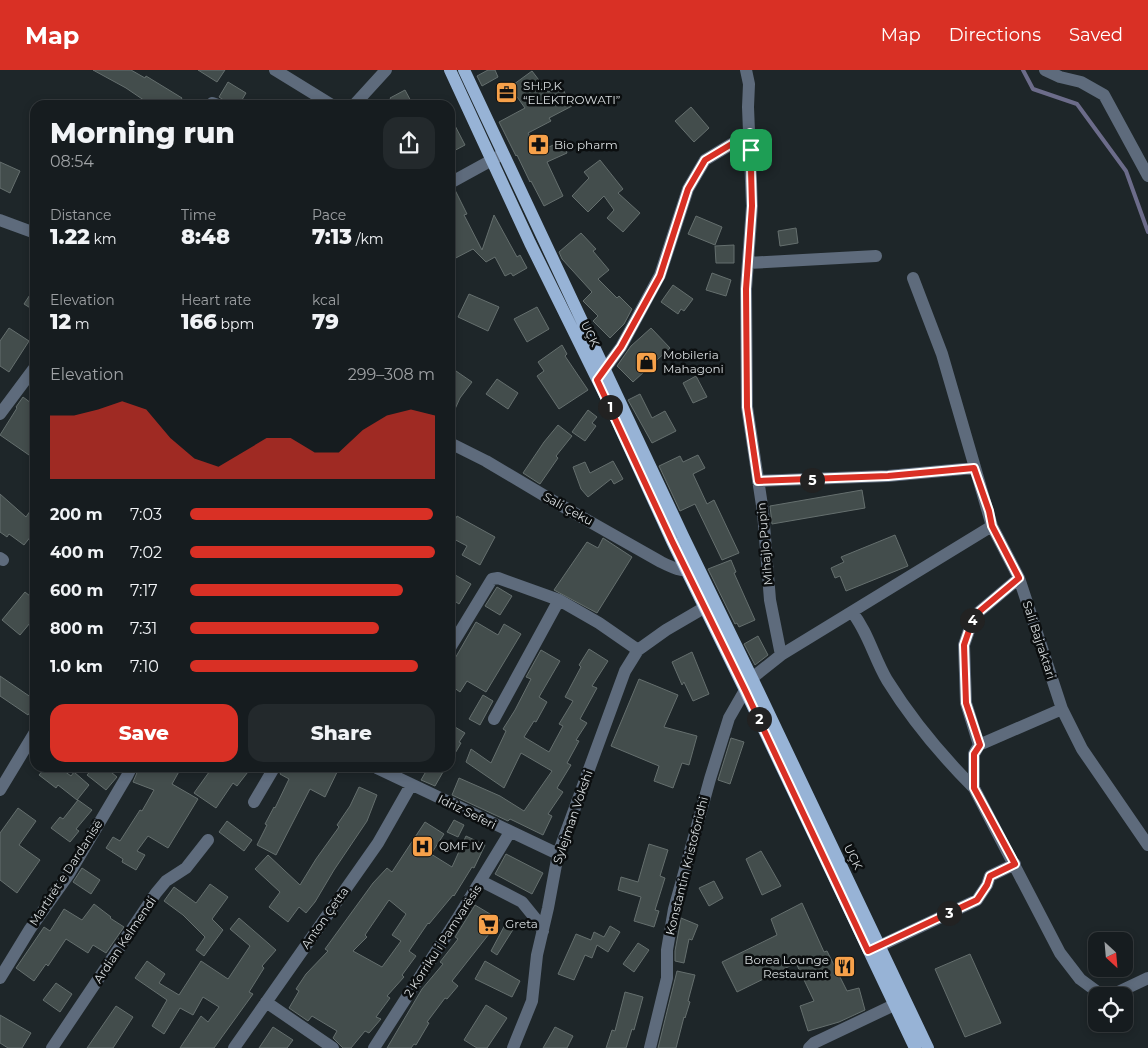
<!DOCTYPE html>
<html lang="en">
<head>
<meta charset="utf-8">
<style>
  body { margin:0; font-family:Montserrat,sans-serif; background:#23292c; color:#f1f3f6; height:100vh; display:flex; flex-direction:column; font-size:19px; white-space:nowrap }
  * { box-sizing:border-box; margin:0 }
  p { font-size:16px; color:#9ea1a4 }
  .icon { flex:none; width:28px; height:28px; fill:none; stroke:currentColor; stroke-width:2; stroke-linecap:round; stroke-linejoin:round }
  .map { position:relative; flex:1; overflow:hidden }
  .sheet { position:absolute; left:30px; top:30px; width:425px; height:672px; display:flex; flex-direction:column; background:#161c1f; border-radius:15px; box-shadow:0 2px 8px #0003,0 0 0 1px #353a3d }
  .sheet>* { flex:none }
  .needle { width:32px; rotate:154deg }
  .tools { position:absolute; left:1088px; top:862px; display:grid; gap:10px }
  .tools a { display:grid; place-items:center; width:45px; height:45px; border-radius:10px; background:#161c1f; box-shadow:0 2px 8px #0003,0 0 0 1px #353a3d; font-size:25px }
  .pin { position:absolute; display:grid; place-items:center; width:42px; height:42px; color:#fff; margin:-21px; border-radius:10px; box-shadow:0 2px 8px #0006 }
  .km { position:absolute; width:25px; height:25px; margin:-12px; border-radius:50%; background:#222; color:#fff; font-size:14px; line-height:25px; text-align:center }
  .round { display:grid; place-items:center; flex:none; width:52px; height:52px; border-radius:15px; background:#23292c }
  .overview { display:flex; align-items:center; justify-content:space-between; height:85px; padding:0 20px }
  h1 { font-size:28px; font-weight:800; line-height:38px }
  .stats { display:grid; grid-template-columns:repeat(3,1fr); gap:8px; height:85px; padding:5px 20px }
  .stats div { display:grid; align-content:center }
  .stats b { font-size:21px; font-weight:800 }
  .stats small { font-size:14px; font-weight:400 }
  .stats p { font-size:14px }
  .chart { height:140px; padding:10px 20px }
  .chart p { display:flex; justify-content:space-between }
  .chart svg { width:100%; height:90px; margin-top:5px; fill:#d93025; opacity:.7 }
  .primary-button { display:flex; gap:10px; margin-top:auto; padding:10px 20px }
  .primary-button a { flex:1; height:58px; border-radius:15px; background:#d93025; color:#fff; font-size:20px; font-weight:800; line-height:58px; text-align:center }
  .primary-button a+a { background:#23292c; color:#f1f3f6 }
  ul { padding:0 20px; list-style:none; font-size:16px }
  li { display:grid; grid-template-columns:80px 60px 1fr; align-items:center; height:38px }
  li i { height:12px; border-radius:6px; background:#d93025 }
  header { display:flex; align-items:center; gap:30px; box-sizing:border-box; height:70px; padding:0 25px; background:#d93025; color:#fff }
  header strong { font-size:24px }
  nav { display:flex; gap:28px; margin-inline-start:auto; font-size:18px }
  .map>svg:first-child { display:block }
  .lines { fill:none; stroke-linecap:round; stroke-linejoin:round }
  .stream { stroke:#6c6c8a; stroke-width:4 }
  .building { fill:#434d4c; stroke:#656f6e; fill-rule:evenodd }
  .minor { stroke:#5e6b7c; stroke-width:12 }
  .major { stroke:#97b3d6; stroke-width:12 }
  .route-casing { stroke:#fff; stroke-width:10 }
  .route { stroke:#d93025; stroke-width:6 }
  .labels { text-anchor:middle; stroke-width:5; stroke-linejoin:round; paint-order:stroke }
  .poi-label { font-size:12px; fill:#d9dee0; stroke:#0b0e0f; text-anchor:start }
  .street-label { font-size:12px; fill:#d9dee0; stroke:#0b0e0f }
</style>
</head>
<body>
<header>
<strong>Map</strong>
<nav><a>Map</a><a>Directions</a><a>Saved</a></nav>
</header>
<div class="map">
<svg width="1148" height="978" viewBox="0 0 1148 978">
  <rect width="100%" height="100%" fill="#1e2629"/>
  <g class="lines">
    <path class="stream" d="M1023 0 1033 19 1077 34 1126 101 1148 162"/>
  </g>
  <path class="building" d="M93 0H131L145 8 146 6 182 28 178 35H151L126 18Z
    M198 0H225L217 12Z
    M488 0H495L498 7 482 16 477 6Z
    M532 1 548 22 561 16 572 36 549 48 551 51 528 63 538 82 562 71 567 83 547 92 563 126 544 136 531 111 530 112 517 85 516 86 499 52 525 38 510 17Z
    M228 12 246 23 239 35H231L219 27Z
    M405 20 413 35H394L390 28Z
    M691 37 709 58 694 72 675 51Z
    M450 46 465 75 450 83Z
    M600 90 623 119 618 123 640 143 623 162 607 148 614 140 604 126 588 142 572 126 589 108 584 102Z
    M0 92 20 101 10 123 0 118Z
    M455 120 467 144 464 145 482 180 494 145 517 187 520 185 527 198 513 206 511 203 505 206 495 187 486 192 473 179 450 191V121Z
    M696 146 722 157 715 175 688 164Z
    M796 158 798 173 780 176 778 161Z
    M581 163 596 179 593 181 609 200 598 209 617 228 619 226 632 239 624 254 610 268 593 251 598 246 583 231 592 222 562 189 559 182Z
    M734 175V193H716L715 176Z
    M712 203 731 210 726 226 706 220Z
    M673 215 693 229 684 241 681 239 678 244 661 232Z
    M35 217V241L24 234Z
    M469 224 499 237 488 261 458 247Z
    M537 237 549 259 527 272 514 249Z
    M9 258 29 271 9 302 0 296V271Z
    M651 258 670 278 633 312 617 296 631 276Z
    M562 275 567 284 565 286 588 320 559 339 537 306 544 301 538 292Z
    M456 301 472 312 460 328 450 350V309Z
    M696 306 707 327 693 333 683 313Z
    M497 309 518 323 508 339 486 324Z
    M640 324 652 348 665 341 676 361 652 373 628 330Z
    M23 327 35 336V377L29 385 0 365 17 338 16 337Z
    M588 340 597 347 592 353 596 356 585 371 572 362Z
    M558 355 572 366 556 386 558 388 540 414 523 403 544 372Z
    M698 385 705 398 693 404 707 434 714 430 739 483 722 490 695 434 680 441 659 396 680 386 683 392Z
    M613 391 623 409 614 414 611 409 588 427 581 419 573 397 585 392 590 403Z
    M862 420 865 438 772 454 770 436Z
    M0 424 26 447 35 434V461L24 475 9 464 7 467 0 462Z
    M457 446 495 467 480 495 462 485 467 476 450 467V459Z
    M895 465 908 496 846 521 840 506 835 508 831 498 844 492 841 487Z
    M603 468 632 487 597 543 554 520 587 472 598 478Z
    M731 490 736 502 734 503 755 550 739 557 737 553 735 554 708 499Z
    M450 502 471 514 459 534 450 528Z
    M497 517 512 526 500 545 485 536Z
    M25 522 35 530V547L20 565 2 550Z
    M476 552 498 565 504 554 521 564 486 622 467 611 460 622 450 615V597Z
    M758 566 768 585 755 595 744 574Z
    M589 579 608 591 592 616 597 618 580 649 587 653 576 670 579 671 567 693 571 695 557 718 563 722 548 744 552 746 543 765 510 749 508 751 452 725 459 708 500 726 524 741 552 701 521 683 504 718 466 692 471 679 491 693 506 661 503 659 515 640 531 609 526 607 541 580 560 591 539 627 547 632 536 652 534 651 524 667 549 682 563 656 559 654 573 631 565 627 581 597 579 595Z
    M692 582 709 624 693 631 684 612 682 615 672 592Z
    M0 606 35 630V635L28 645 0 626Z
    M639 609 678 625 664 657 697 666 689 695 682 693 673 718 654 711 659 696 611 676Z
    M483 625 493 631 480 655 469 649Z
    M450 654 465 663 459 672 461 673 450 692Z
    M731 668 744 672 730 714 718 710Z
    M45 698H60L71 706 74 702 89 715 77 730 58 715 56 718 39 705Z
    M93 698H106L117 707 106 720 87 705Z
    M139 698H181L172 714 198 729 168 778 148 766 137 781 145 785 136 800 122 792 123 789 106 778 113 767 120 771 140 740 142 741 154 720 133 712Z
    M212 698H251L237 716 233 713 216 738 194 723Z
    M283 698H339L325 727 310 719 276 785 257 775 267 755 265 754 274 737 275 738 289 709 280 704Z
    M428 698H435L443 702 435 716 421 710Z
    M359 717 377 725 367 751 334 800 315 832 306 843 299 837 288 852 269 837 280 822 255 799 268 785 300 815 316 789 339 757 337 755 350 736Z
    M78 730 92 740 76 759 79 761 70 772 51 758 60 747 63 749Z
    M18 738 36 751 19 775 40 790 17 823 0 810V763Z
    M454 750 464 755 458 767 447 762Z
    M227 751 252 770 244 781 219 762Z
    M425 752 444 764 431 784 452 797 466 766 485 775 474 798 472 797 454 826 453 825 429 854 428 853 409 881 416 886 402 905 404 907 387 926 390 928 376 947 381 949 369 963 365 961 351 978H343L333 968 337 961 312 946 308 951 289 938 299 921 296 919 306 904 328 881 325 879 373 813 387 798 392 802ZM389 830 406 844 392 865 401 871 382 897 353 881 367 867 365 865Z
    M649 774 668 780 660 806 665 808 655 840 659 841 654 857 634 851 641 827 618 820 621 807 638 812Z
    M761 781 781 816 762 825 746 789Z
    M506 784 543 803 532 824 495 804Z
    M82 798 100 810 91 824 73 812Z
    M714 811 723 828 709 836 699 818Z
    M210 814 228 827 212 849 223 860 204 886 196 880 205 867 183 845 164 831 174 817 196 833Z
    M802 833 824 882 827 881 847 921 859 918 865 940 839 952 808 961 800 936 814 931 796 893 737 922 722 892 777 865 771 849Z
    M94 834 111 847 110 848 124 857 106 883 93 875 88 883 66 869 48 896 46 894 34 911 16 898 44 857 50 861 64 839 82 850Z
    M475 835 500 850 452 911 458 916 447 929 445 928 427 952 429 953 416 975 414 974 411 978H387L422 919 443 894 440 892 458 869 455 867Z
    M239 848 276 880 262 896 264 898 249 922 253 924 214 978H180L201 946 208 952 219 937 203 927 193 945 180 938 164 964 152 956 167 930 135 908 147 891 165 904 159 913 179 925 201 891 228 909 250 876 230 859Z
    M681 848 698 855 692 870 689 869 684 893 675 891V881Z
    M506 853 514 858 497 885 491 881Z
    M610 856 620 862 608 882 597 875 592 888 585 885 574 910 558 904 576 864 591 870 594 862 604 867Z
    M638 873 649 880 634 902 623 894Z
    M970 884 1001 953 965 967 935 899Z
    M485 891 520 911 512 927 475 909Z
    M677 901 695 905 688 931 690 932 685 948 684 947 676 978H658Z
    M56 913 72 924 60 942 43 930Z
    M625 922 643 927 634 960 632 959 626 978H606L612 960 615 961Z
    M486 935 507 948 487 978H477L464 970Z
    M116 936 133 947 113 978H87Z
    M0 945 31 963 22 978H8L0 973Z
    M273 957 293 970 287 978H259Z
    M555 957 573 966 567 978H543Z"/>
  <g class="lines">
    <path class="minor" d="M275 0 332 35
      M746 0 749 14 748 37 752 136 746 219 747 337 763 442 770 530 781 585
      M1045 0 1060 7 1081 12 1104 25 1148 106
      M212 33 218 35
      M354 35 386 0
      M450 113 501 85
      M0 150 35 163
      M748 193 876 186
      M913 208 942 284 992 456 1019 508 1062 639 1082 679 1148 775
      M599 307 621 277 660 205 688 119 705 90 750 63
      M0 344 35 297
      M450 373 486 391 555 432 661 492C671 497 683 503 694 499
      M758 411 888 406 974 398
      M0 488 3 490
      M852 542C868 562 874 588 887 610 910 647 943 687 974 718
      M450 578 492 509 498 508 559 530
      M1062 639 979 675 974 684V718L1060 883 1080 909 1103 926
      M494 649 559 530 599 553 638 580
      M979 675 966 633 964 575 974 546 1019 508
      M377 698 558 784
      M0 720 35 662
      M254 732 274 698
      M481 811 522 832 535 848 543 861
      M871 880 977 830 987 815 990 806 1015 794
      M0 908 30 859 69 804 127 706 131 698
      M1110 926 1148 908
      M266 932 333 978
      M52 978 156 823 166 811 186 798 208 770
      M234 978 378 773 411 715
      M374 978 457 849 510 762
      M513 978 532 931 537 885 548 838 558 784 625 601 638 580 666 560 714 532
      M650 978 667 908V880L674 839 710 709 729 648 752 608 781 585 992 456
      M809 978 814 973 894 935"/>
    <path class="major" d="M450 0 530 173 606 327 672 471 745 620 915 978
      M464 0 683 466 752 608 928 978"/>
  </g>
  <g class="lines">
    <defs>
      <path id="route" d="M750 63 752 136 746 219 747 337 758 411 888 406 974 398 989 441 992 456 1019 508 974 546 964 575 966 633 980 675 974 684V718L1015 794 990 806 987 815 977 830 868 881 745 620 672 471 597 310 621 277 660 206 688 119 705 90Z"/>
    </defs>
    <use href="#route" class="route-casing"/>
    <use href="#route" class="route"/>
  </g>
  <defs>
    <symbol id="office-square" viewBox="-11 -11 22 22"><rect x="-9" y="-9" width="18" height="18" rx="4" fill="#f7a14a" stroke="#0b0e0f"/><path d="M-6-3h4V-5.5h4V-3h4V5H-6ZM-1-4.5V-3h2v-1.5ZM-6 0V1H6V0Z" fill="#111"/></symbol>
    <symbol id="pharmacy-square" viewBox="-11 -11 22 22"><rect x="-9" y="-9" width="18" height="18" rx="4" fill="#f7a14a" stroke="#0b0e0f"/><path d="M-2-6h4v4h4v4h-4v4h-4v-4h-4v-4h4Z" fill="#111"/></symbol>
    <symbol id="shop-square" viewBox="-11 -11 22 22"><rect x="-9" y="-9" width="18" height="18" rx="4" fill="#f7a14a" stroke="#0b0e0f"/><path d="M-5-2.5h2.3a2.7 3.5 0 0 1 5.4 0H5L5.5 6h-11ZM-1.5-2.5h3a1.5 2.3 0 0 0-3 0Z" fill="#111"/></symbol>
    <symbol id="hospital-square" viewBox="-11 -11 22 22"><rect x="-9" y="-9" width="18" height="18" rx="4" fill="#f7a14a" stroke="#0b0e0f"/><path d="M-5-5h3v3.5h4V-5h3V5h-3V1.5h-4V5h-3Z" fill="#111"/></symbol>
    <symbol id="supermarket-square" viewBox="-11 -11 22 22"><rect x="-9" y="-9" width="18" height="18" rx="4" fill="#f7a14a" stroke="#0b0e0f"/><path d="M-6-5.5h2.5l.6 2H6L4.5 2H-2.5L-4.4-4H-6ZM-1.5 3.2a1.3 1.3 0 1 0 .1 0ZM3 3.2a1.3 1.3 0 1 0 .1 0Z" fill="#111"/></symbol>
    <symbol id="restaurant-square" viewBox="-11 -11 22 22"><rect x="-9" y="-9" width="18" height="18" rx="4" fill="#f7a14a" stroke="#0b0e0f"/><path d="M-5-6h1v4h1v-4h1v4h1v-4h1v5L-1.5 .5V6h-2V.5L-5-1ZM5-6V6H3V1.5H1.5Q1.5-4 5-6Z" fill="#111"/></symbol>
  </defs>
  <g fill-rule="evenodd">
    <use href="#office-square" x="494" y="10" width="25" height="25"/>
    <use href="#pharmacy-square" x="526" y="62" width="25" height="25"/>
    <use href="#shop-square" x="634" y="280" width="25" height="25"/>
    <use href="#hospital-square" x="410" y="764" width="25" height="25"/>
    <use href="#supermarket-square" x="476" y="842" width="25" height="25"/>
    <use href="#restaurant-square" x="832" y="884" width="25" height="25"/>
  </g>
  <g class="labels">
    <g class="poi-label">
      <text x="523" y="20">SH.P.K<tspan x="523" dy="14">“ELEKTROWATI”</tspan></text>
      <text x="554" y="79">Bio pharm</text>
      <text x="663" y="289">Mobileria<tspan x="663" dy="14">Mahagoni</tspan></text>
      <text x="439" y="780">QMF IV</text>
      <text x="505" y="858">Greta</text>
      <text x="829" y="894" text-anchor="end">Borea Lounge<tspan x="829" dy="14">Restaurant</tspan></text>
    </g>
    <g class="street-label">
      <text transform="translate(590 264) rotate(64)" y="4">UÇK</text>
      <text transform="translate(568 439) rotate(29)" y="4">Sali Çeku</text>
      <text transform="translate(765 474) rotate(-95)" y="4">Mihajlo Pupin</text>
      <text transform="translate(1039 570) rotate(72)" y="4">Sali Bajraktari</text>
      <text transform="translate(467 742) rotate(26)" y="4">Idriz Seferi</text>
      <text transform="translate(573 747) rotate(-71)" y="4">Sylejman Vokshi</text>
      <text transform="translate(853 787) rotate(64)" y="4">UÇK</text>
      <text transform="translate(687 796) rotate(-76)" y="4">Konstantin Kristoforidhi</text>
      <text transform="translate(66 803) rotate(-57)" y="4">Martirët e Dardanisë</text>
      <text transform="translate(325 848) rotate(-55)" y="4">Anton Çetta</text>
      <text transform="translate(125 870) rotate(-56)" y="4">Ardian Kelmendi</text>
      <text transform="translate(443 871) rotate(-57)" y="4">2 Korriku i Pamvarësis</text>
    </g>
  </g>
</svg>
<div class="tools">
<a><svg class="needle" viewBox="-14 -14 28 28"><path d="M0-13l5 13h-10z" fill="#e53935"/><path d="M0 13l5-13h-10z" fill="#9ea1a4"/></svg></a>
<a><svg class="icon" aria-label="locate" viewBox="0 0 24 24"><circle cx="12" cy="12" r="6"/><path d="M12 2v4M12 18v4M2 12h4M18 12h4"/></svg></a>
</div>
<div class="pin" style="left:751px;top:80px;background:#1e9e55"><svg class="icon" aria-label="arrive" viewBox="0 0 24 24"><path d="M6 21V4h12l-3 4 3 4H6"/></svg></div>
<b class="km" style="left:610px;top:337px">1</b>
<b class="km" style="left:759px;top:649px">2</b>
<b class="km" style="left:949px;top:843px">3</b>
<b class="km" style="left:972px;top:550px">4</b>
<b class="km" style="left:812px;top:410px">5</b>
<section class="sheet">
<div class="overview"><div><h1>Morning run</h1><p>08:54</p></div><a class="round"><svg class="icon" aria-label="share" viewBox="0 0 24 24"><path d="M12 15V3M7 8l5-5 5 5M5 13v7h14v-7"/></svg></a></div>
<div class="stats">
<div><p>Distance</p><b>1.22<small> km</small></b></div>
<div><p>Time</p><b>8:48</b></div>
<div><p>Pace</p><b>7:13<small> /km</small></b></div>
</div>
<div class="stats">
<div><p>Elevation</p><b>12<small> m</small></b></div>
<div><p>Heart rate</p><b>166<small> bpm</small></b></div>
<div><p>kcal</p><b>79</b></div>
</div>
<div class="chart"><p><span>Elevation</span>299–308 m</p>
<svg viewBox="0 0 160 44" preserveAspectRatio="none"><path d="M0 44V13L10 13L20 10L30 6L40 10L50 24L60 34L70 38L80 31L90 24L100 24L110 31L120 31L130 20L140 13L150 10L160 13V44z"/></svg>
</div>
<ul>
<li><b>200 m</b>7:03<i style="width:99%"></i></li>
<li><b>400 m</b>7:02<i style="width:100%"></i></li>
<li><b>600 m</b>7:17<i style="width:87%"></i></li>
<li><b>800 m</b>7:31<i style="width:77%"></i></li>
<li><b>1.0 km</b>7:10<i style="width:93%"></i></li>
</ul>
<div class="primary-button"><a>Save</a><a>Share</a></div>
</section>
</div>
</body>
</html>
